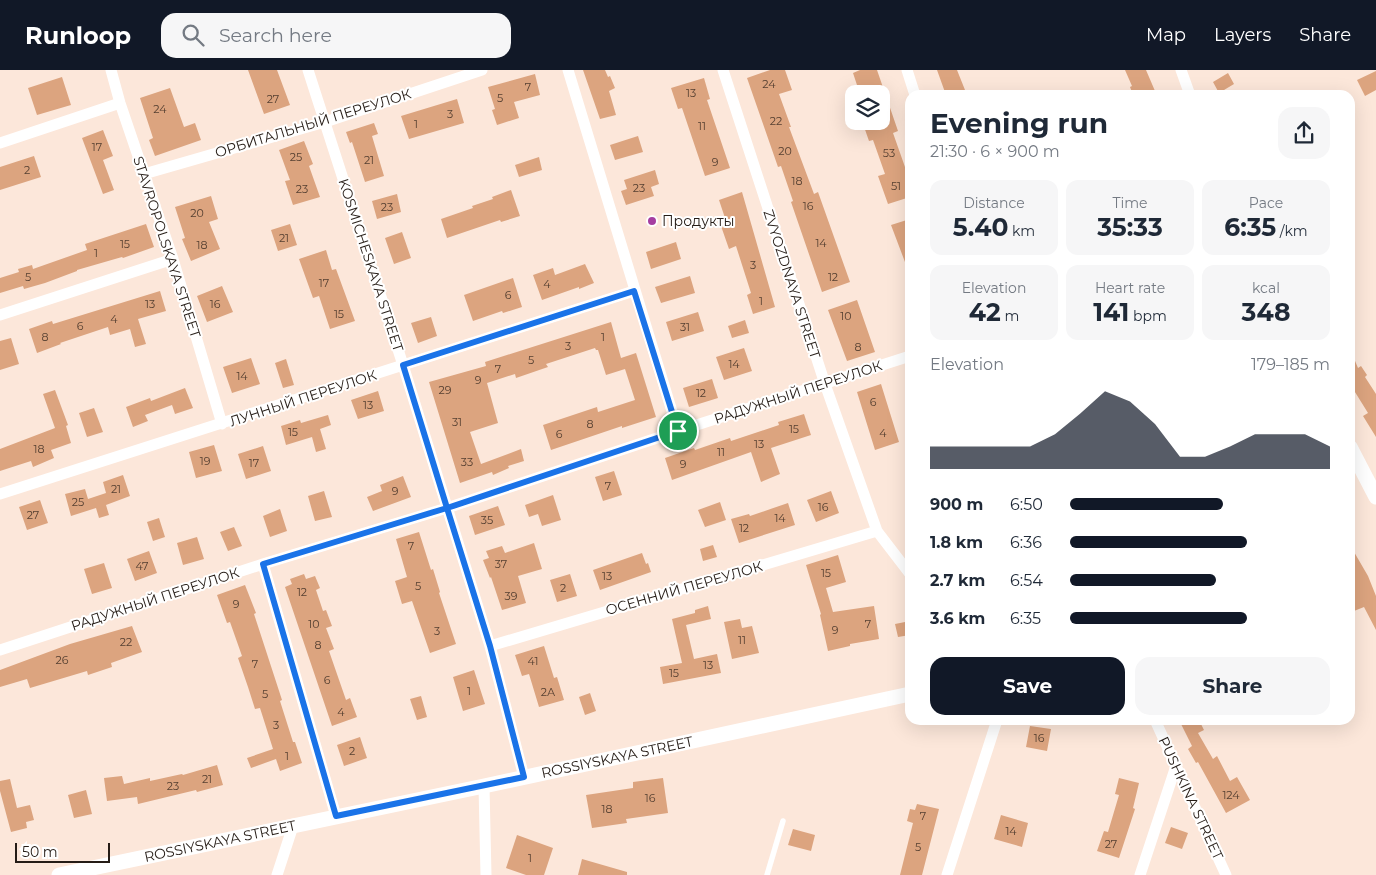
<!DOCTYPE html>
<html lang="en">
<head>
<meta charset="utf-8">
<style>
  body { margin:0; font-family:Montserrat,sans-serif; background:#f6f6f7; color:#1f2937; height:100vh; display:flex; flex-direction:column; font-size:19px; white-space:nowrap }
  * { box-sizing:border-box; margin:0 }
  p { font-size:16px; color:#747a83 }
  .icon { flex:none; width:28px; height:28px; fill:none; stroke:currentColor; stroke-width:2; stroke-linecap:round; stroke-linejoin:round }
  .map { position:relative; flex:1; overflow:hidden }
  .sheet { position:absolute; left:905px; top:20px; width:450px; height:635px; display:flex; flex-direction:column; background:#fff; border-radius:15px; box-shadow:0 5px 20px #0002 }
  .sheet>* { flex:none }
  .fabs { position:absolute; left:845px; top:15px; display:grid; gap:10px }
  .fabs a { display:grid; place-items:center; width:45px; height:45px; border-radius:10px; background:#fff; box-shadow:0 5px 20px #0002; font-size:25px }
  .scale { position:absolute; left:15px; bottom:12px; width:95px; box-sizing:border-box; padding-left:5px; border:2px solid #251c16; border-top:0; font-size:14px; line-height:18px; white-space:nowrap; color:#251c16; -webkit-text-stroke:4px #fff; paint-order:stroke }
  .pin { position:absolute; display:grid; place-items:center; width:42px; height:42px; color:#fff; margin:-21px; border:2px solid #fff; border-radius:50%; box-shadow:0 1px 5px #0007 }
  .round { display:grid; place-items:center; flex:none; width:52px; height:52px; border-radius:15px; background:#f6f6f7 }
  .overview { display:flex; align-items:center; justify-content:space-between; height:85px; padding:0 25px }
  h1 { font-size:28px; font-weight:700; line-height:38px }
  .stats { display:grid; grid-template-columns:repeat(3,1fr); gap:8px; height:85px; padding:5px 25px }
  .stats div { display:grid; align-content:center; border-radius:12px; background:#f6f6f7; text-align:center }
  .stats b { font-size:25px; font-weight:700 }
  .stats small { font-size:14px; font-weight:400 }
  .stats p { font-size:14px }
  .chart { height:140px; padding:10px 25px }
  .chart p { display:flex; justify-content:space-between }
  .chart svg { width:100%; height:90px; margin-top:5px; fill:#111827; opacity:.7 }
  .primary-button { display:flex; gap:10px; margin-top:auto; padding:10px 25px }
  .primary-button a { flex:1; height:58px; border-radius:15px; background:#111827; color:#fff; font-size:20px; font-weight:700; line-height:58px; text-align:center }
  .primary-button a+a { background:#f6f6f7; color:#1f2937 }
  ul { padding:0 25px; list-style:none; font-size:16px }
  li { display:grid; grid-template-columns:80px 60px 1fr; align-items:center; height:38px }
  li i { height:12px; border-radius:6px; background:#111827 }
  header { display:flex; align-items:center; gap:30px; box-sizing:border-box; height:70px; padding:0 25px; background:#111827; color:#fff }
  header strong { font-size:24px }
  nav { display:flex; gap:28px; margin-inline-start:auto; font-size:18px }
  .search { width:350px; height:45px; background:#f6f6f7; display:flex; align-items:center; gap:12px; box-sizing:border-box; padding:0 18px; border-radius:15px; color:#747a83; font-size:19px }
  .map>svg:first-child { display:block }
  .building { fill:#dca47f }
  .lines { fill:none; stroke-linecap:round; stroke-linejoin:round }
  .service { stroke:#fff; stroke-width:5.5 }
  .minor { stroke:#fff; stroke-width:11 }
  .tertiary { stroke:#fff; stroke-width:15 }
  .route-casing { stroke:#fff; stroke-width:10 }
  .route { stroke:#1a73e8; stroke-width:6 }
  .poi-dot { fill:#a53ea1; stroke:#fff; stroke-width:2 }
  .labels { text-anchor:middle; stroke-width:4; stroke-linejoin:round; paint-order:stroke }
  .number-label { font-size:11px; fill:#533e30 }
  .street-label { font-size:14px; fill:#251c16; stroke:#fff }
  .poi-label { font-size:14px; fill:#251c16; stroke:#fff; text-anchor:start }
</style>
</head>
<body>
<header>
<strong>Runloop</strong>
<div class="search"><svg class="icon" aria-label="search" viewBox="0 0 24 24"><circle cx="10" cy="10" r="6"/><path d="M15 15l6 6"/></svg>Search here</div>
<nav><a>Map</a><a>Layers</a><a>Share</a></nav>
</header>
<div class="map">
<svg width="1376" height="805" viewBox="0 0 1376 805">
  <rect width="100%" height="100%" fill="#fce7da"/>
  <path class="building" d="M248 0H277L290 35 264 44Z
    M583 0H605L608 7 610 6 615 18 609 21 616 45 600 49Z
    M770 0H785L792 20 779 24 791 57H789L814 124 818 122 850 212 822 222 791 132 793 131 781 96 778 97 747 8Z
    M860 0H877L898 61 893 63 905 97 910 95V127L888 134 878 106 885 104 873 70 869 71 862 51H881V18L860 24 853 3Z
    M937 0H957L967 25H946Z
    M1125 0H1146L1155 21 1145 25H1133L1130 17 1132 16Z
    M1376 1V20L1365 26 1357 10Z
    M1228 3 1234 14 1219 23 1213 12Z
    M535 4 540 25 514 32 519 48 497 55 492 40 495 39 488 17Z
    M62 7 71 35 37 45 28 18Z
    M704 8 710 29 707 30 730 98 705 106 682 38 678 39 671 18Z
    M170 18 184 57 195 53 201 70 155 86 149 70 153 68 140 28Z
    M457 29 464 53 409 69 401 46Z
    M374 53 378 64 372 66 384 106 365 112 352 72 350 73 346 62Z
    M103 60 113 86 103 90 114 120 103 124 82 68Z
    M638 66 643 82 615 90 610 75Z
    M304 71 313 94 309 96 320 127 293 135 285 111 290 110 279 80Z
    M34 86 41 107 0 120V97Z
    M539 87 542 100 519 107 515 95Z
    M655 100 659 114 651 117 654 126 626 135 621 121 627 119 624 110Z
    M511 120 520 146 501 152 500 150 447 168 441 149 473 138 472 136 493 129 492 127Z
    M742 122 775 237 753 244 747 225 751 223 736 176 729 179 721 156 727 154 719 130Z
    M397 124 401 142 377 149 372 131Z
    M211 126 218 149 209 152 220 179 191 191 182 169 185 168 175 137Z
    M910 149V199L908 200 891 155Z
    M146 154 154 177 123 188 122 187 77 200V201L45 213 24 219 23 216 0 223V208L19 202 18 199 32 195 33 199 87 180 85 174Z
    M290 154 297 175 278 181 271 160Z
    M402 162 411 188 394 194 385 168Z
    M676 172 681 189 651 199 646 182Z
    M326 180 332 200 336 199 355 251 330 259 319 226 313 228 299 189Z
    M585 194 594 213 579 219V217L542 230 533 205 553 198 555 205Z
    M690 206 695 223 661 233 655 217Z
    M513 208 522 237 503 243 502 241 473 251 464 225Z
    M222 216 233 242 207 252 197 226Z
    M160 221 166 241 138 249 146 274 135 277 130 259 110 265 108 257 60 273 61 274 37 283 29 259 52 251 53 254Z
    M857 230 875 282 847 291 828 240Z
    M698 242 704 261 672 271 666 252Z
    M431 247 437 266 418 273 411 253Z
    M745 250 749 263 732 268 728 256Z
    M611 252 621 288 636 283 656 347 622 358V356L551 380 543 355 597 337 598 342 635 330 625 299 606 305 598 280H596L595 278 546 294 548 297 516 308 515 304 487 313 498 353 470 362 481 394 521 379 524 391 508 396 509 398 493 405 492 402 460 413 429 312 486 296 485 292Z
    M11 268 19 294 0 300V271Z
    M744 278 752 301 724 310 716 287Z
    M1350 279 1358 298 1361 296 1367 305 1365 307 1376 324V367L1363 346 1368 343 1350 314Z
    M251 288 260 314 232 323 223 297Z
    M286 289 294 315 283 318 275 293Z
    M712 309 718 328 689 337 683 318Z
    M881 314 899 372 875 380 857 322Z
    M185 318 193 338 175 344 172 335 145 345 148 351 133 357 126 337 150 328 151 331Z
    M55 320 68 355 66 356 71 373 51 380 54 388 33 397 31 391 0 401V379L55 358 43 324Z
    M378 321 384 341 358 349 351 330Z
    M94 338 103 362 87 367 79 343Z
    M804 344 811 365 771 378 780 404 761 412 751 382 672 410 665 388 694 378 695 380 730 368 731 371 779 355 778 352Z
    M328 345 331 355 320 359 326 379 316 382 312 367 286 375 281 356 300 350 301 353Z
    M214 375 222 401 196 408 189 382Z
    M263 376 271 401 246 409 238 384Z
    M614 401 622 425 603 431 595 407Z
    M123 405 130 426 106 435 109 445 99 448 96 438 71 446 65 424 85 419 88 429 106 423 103 412Z
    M403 406 411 427 373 441 367 427 382 421 380 415Z
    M324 421 332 447 315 451 308 426Z
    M831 421 839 443 816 452 807 430Z
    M553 425 561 450 542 456 538 444 529 447 525 435Z
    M40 430 48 453 27 460 19 437Z
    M720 432 726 450 705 457 698 440Z
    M788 433 795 455 739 473 731 449 749 444 750 446Z
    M498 436 505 455 475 465 469 446Z
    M280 439 287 461 270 467 263 446Z
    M159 448 165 467 153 471 147 452Z
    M234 457 242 476 228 481 220 462Z
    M419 462 431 500 433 499 440 522 439 523 456 574 430 583 412 531 402 534 395 511 407 507 396 469Z
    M197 467 204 489 183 495 177 473Z
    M534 473 542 499 518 506 526 533 502 540 491 507 490 508 483 490 489 488 486 481 502 476 505 483Z
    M713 475 717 487 703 491 700 479Z
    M1350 475 1368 506 1376 526V560L1364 537 1354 541 1350 533Z
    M149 481 157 503 135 511 127 489Z
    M642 483 646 494 648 493 651 502 600 520 593 500Z
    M838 485 846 512 826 518 833 542 874 536 879 569 850 574V576L828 581 820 545 821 544 806 495Z
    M104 493 112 518 92 524 84 499Z
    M304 504 306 509 315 506 320 518 316 520 323 541 326 540 332 556 326 558 334 579 329 581 346 630 350 628 357 647 332 656 285 517 292 514 290 509Z
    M570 504 577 526 557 532 550 510Z
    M245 515 256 543 254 544 282 630 280 631 293 672H295L302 693 280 701 276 689 251 698 247 688 273 679 260 638 255 639 248 617 238 588 242 586 230 552 227 553 217 525Z
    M708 536 711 549 686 555 694 589 717 584 721 603 663 614 660 597 682 593 672 549 695 543V540Z
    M740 549 742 558 752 556 759 583 732 589 724 552Z
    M910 551V565L898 567 895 554Z
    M132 556 142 582 111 593 112 597 88 605 87 601 30 618 27 609 0 617V600L70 574Z
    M544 576 554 608 557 607 564 630 539 637 529 604 522 606 515 585Z
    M474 600 485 634 463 641 453 607Z
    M590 623 596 641 585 645 579 627Z
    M421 626 427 647 417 650 410 629Z
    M1179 650H1199L1204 660 1198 663 1213 689 1217 686 1230 711 1237 707 1250 730 1226 743 1198 692 1196 693 1188 679 1192 676Z
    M1030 656 1051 659 1047 681 1026 677Z
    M360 667 367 688 344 696 337 675Z
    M217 695 223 715 197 722 196 720 138 734 137 727 107 731 104 708 122 706 124 714 150 708V711L182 704 183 705Z
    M663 708 668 743 626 749 627 753 592 758 586 725 633 718V712Z
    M1119 708 1139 713 1133 738 1135 739 1119 788 1097 781 1104 761 1108 762 1119 725 1115 724Z
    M10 709 17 738 30 735 34 750 26 752 27 758 11 762 0 721V711Z
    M86 720 92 744 74 748 68 725Z
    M917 734 939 739 922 805H900L913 753 907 751 910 739 915 740Z
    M1001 745 1028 753 1022 777 994 769Z
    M1171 757 1188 763 1182 779 1165 773Z
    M793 759 815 765 811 781 788 775Z
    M517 765 553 778 544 805H526L506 798Z
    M582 789 627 802V805H578Z"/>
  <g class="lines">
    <path class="service" d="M767 805 783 751"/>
    <path class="minor" d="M111 0 120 33 173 189 222 354
      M308 0 403 295 490 576 524 707
      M568 0 678 361
      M723 0 825 314 877 461 910 504
      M907 0 915 25
      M1181 0 1190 25
      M0 73 120 33
      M144 104 325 52 482 0
      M0 245 173 189
      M0 424 634 221
      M263 494 336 746
      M490 576 877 461
      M0 580 263 494 447 438 678 361 910 286
      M1155 650 1226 805
      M484 716 486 805
      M277 805 293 756
      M947 805 997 650
      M1140 805 1176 696"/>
    <path class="tertiary" d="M1350 377 1376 427
      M59 805 484 716 910 624"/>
  </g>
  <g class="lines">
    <defs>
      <path id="route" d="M678 361 634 221 403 295 447 438 263 494 336 746 524 707 490 576 447 438 678 361"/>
    </defs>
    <use href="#route" class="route-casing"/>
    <use href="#route" class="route"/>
  </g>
  <circle class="poi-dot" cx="652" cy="151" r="5"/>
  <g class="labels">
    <g class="number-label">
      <text x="769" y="18">24</text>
      <text x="528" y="21">7</text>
      <text x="691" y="27">13</text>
      <text x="500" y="32">5</text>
      <text x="273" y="33">27</text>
      <text x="160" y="43">24</text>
      <text x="450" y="48">3</text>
      <text x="776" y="55">22</text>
      <text x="416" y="58">1</text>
      <text x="702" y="60">11</text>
      <text x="97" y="81">17</text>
      <text x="785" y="85">20</text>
      <text x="889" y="87">53</text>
      <text x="296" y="91">25</text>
      <text x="369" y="94">21</text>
      <text x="715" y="96">9</text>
      <text x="27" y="104">2</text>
      <text x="797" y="115">18</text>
      <text x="896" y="120">51</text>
      <text x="639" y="122">23</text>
      <text x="302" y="123">23</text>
      <text x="808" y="140">16</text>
      <text x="387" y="141">23</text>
      <text x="197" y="147">20</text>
      <text x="284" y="172">21</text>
      <text x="821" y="177">14</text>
      <text x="125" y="178">15</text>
      <text x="202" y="179">18</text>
      <text x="96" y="187">1</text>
      <text x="753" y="199">3</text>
      <text x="28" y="211">5</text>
      <text x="833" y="211">12</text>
      <text x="324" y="217">17</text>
      <text x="547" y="218">4</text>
      <text x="508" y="229">6</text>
      <text x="761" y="235">1</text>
      <text x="150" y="238">13</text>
      <text x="215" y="238">16</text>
      <text x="339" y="248">15</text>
      <text x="846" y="250">10</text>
      <text x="114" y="253">4</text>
      <text x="80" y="260">6</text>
      <text x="685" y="261">31</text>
      <text x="45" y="271">8</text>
      <text x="603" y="271">1</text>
      <text x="568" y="280">3</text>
      <text x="858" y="281">8</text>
      <text x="531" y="294">5</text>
      <text x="734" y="298">14</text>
      <text x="498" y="303">7</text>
      <text x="242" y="310">14</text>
      <text x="478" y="314">9</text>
      <text x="445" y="324">29</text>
      <text x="701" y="327">12</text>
      <text x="873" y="336">6</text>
      <text x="368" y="339">13</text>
      <text x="457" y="356">31</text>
      <text x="590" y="358">8</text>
      <text x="794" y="363">15</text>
      <text x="293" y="366">15</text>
      <text x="883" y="367">4</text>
      <text x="559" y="368">6</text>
      <text x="759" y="378">13</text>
      <text x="39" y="383">18</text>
      <text x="721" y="386">11</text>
      <text x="205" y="395">19</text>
      <text x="467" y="396">33</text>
      <text x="254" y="397">17</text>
      <text x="683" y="398">9</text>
      <text x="608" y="420">7</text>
      <text x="116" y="423">21</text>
      <text x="395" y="425">9</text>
      <text x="78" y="436">25</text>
      <text x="823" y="441">16</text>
      <text x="33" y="449">27</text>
      <text x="780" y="452">14</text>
      <text x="487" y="454">35</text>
      <text x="744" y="462">12</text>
      <text x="411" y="480">7</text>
      <text x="501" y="498">37</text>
      <text x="142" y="500">47</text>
      <text x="826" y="507">15</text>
      <text x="607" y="510">13</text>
      <text x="418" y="520">5</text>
      <text x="563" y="522">2</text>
      <text x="302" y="526">12</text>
      <text x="511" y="530">39</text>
      <text x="236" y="538">9</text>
      <text x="314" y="558">10</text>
      <text x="868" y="558">7</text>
      <text x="835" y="564">9</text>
      <text x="437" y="565">3</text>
      <text x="742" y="574">11</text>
      <text x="126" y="576">22</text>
      <text x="318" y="579">8</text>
      <text x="62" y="594">26</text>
      <text x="533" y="595">41</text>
      <text x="255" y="598">7</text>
      <text x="708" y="599">13</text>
      <text x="674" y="607">15</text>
      <text x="327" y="614">6</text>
      <text x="469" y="625">1</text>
      <text x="548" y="626">2А</text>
      <text x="265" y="628">5</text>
      <text x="341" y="646">4</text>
      <text x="276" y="659">3</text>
      <text x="1039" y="672">16</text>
      <text x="352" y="685">2</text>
      <text x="287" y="690">1</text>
      <text x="207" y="713">21</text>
      <text x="173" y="720">23</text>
      <text x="1231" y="729">124</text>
      <text x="650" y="732">16</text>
      <text x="607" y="743">18</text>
      <text x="923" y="750">7</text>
      <text x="1011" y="765">14</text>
      <text x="1111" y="778">27</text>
      <text x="918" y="781">5</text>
      <text x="530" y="792">1</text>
    </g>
    <g class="street-label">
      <text transform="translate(313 53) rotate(-17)" y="5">ОРБИТАЛЬНЫЙ ПЕРЕУЛОК</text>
      <text transform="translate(167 177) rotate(72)" y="5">STAVROPOLSKAYA STREET</text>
      <text transform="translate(371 195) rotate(72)" y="5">KOSMICHESKAYA STREET</text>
      <text transform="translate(792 214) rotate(72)" y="5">ZVYOZDNAYA STREET</text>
      <text transform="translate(798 322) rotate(-18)" y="5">РАДУЖНЫЙ ПЕРЕУЛОК</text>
      <text transform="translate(303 328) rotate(-18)" y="5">ЛУННЫЙ ПЕРЕУЛОК</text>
      <text transform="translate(684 518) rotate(-16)" y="5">ОСЕННИЙ ПЕРЕУЛОК</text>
      <text transform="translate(155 529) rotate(-18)" y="5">РАДУЖНЫЙ ПЕРЕУЛОК</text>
      <text transform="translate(617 687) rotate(-12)" y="5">ROSSIYSKAYA STREET</text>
      <text transform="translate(1191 728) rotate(65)" y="5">PUSHKINA STREET</text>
      <text transform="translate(220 771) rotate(-12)" y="5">ROSSIYSKAYA STREET</text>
    </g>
    <g class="poi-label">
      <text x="662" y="156">Продукты</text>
    </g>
  </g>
</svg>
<div class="fabs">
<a><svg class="icon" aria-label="layers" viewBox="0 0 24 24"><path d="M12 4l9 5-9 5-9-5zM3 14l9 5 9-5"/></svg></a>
</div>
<div class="scale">50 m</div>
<div class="pin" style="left:678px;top:361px;background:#1e9e55"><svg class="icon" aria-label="arrive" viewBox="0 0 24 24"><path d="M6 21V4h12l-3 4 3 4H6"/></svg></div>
<section class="sheet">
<div class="overview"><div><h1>Evening run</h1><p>21:30 · 6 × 900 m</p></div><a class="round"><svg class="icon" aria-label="share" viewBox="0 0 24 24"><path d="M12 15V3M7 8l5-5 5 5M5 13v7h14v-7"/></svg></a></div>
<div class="stats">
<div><p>Distance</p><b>5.40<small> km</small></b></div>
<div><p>Time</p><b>35:33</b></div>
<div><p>Pace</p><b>6:35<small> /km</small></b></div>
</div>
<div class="stats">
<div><p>Elevation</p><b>42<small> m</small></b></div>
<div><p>Heart rate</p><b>141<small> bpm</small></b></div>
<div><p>kcal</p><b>348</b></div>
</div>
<div class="chart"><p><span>Elevation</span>179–185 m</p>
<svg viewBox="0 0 160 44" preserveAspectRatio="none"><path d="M0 44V33L10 33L20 33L30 33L40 33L50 27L60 17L70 6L80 11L90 22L100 38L110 38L120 33L130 27L140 27L150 27L160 33V44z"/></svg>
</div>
<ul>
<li><b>900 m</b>6:50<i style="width:59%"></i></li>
<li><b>1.8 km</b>6:36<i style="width:68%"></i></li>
<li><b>2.7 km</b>6:54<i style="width:56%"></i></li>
<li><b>3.6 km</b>6:35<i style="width:68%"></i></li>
</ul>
<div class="primary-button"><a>Save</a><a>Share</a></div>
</section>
</div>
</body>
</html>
